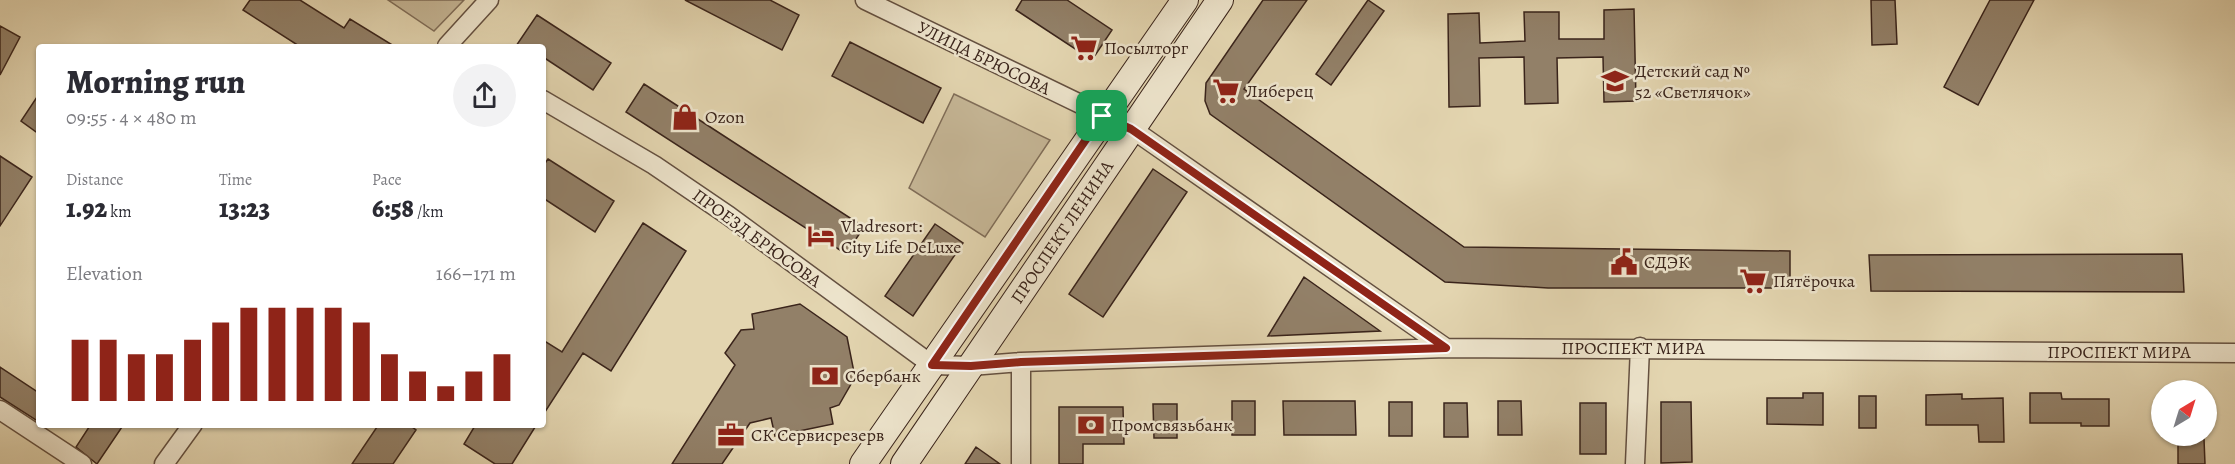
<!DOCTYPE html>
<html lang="en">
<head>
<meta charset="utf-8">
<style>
  body { margin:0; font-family:Alegreya,serif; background:#f2f2f3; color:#2b2b33; height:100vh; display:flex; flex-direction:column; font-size:22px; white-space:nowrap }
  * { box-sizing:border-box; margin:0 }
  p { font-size:20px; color:#7c7c81 }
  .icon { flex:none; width:33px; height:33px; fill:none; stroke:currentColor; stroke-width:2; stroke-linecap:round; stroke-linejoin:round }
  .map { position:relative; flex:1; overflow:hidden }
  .sheet { position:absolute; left:36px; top:44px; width:510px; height:384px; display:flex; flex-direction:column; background:#fff; border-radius:6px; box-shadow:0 2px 4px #0004 }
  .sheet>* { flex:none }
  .needle { width:39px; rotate:38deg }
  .fabs { position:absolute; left:2151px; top:380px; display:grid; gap:12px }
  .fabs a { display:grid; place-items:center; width:66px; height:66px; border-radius:50%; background:#fff; box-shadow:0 2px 4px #0004; font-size:30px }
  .pin { position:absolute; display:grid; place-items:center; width:51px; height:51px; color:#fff; margin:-26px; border-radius:12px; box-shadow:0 3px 9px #0006 }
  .round { display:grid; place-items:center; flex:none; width:63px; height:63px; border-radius:32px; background:#f2f2f3 }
  .head { display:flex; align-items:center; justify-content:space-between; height:102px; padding:0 30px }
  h1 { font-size:33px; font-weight:800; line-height:45px }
  .metrics { display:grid; grid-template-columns:repeat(3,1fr); gap:9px; height:102px; padding:6px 30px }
  .metrics div { display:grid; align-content:center }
  .metrics b { font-size:26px; font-weight:800 }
  .metrics small { font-size:16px; font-weight:400 }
  .metrics p { font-size:16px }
  .chart { height:168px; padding:12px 30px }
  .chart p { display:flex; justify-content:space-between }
  .chart svg { width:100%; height:108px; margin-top:6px; stroke:#8f2418; stroke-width:6 }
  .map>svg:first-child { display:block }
  .green { fill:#c6b797; stroke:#806e59; stroke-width:1.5 }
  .building { fill:#928068; stroke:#3a241b; stroke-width:1.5 }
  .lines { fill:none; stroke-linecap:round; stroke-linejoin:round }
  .minor-casing { stroke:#645040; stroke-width:21 }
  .secondary-casing { stroke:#3a241b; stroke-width:28 }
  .minor { stroke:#ede4cc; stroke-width:18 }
  .secondary { stroke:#ede4cc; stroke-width:26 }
  .route-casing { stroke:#fff; stroke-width:12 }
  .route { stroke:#8f2418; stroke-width:8 }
  .labels { text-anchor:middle; stroke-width:5; stroke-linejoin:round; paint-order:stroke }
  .poi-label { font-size:18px; fill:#3a241b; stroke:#ede4cc; text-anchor:start }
  .street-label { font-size:18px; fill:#3a241b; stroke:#ede4cc }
</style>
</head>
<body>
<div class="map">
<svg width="2235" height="464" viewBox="0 0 2235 464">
  <rect width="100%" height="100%" fill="#e3d5b0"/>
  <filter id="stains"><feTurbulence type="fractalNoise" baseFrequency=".00333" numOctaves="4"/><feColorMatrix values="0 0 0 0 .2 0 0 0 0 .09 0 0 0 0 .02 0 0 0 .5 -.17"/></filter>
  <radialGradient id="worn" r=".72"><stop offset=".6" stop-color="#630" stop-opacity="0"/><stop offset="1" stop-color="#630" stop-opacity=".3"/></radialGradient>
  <path class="green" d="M388 0H464L434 31Z
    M954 94 1050 140 985 237 909 188Z"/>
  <path class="building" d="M250 0H300L344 28 350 19 394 46H299L243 10Z
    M685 0H770L799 15 782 50Z
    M1022 0H1067L1112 30 1092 60 1016 10Z
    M1263 0H1307L1244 89 1464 247 1790 251V288H1548L1445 282 1210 114 1205 101 1206 83Z
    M1368 0 1384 11 1331 85 1316 74Z
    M1871 0H1895L1897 44 1872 45Z
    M1990 0H2034L1978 105 1944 87Z
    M1634 9 1636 101 1604 102 1603 57 1557 58 1558 103 1525 104 1524 57 1479 58 1480 106 1449 107 1448 14 1479 13 1480 43 1525 41 1524 12H1559V39H1604V10Z
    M537 15 611 63 593 90 543 57V46H516Z
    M0 26 20 37 0 75Z
    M850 42 941 88 923 123 832 76Z
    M644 84 864 227 846 254 626 112Z
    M39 94V134L21 121Z
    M0 156 32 177 0 226Z
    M548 159 614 201 595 232 543 198V166Z
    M1153 169 1187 192 1103 317 1069 294Z
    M643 223 686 251 611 371 583 353 543 415V340L562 352Z
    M935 224 963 243 913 316 885 296Z
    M2182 254 2184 292 1871 291 1869 255Z
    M1304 277 1380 331 1268 336Z
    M800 304 847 337 855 377 839 405 830 408 833 424 775 436 771 418 750 423 722 464H672L735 365 725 353 741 330 754 329 752 314Z
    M0 367 39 393V422L0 397Z
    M1803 393H1823V425L1767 424V398H1803Z
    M2030 393H2061L2062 399H2109V426H2081V423H2030Z
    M1962 394V399L2003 398 2004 442H1979L1978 425H1926V395Z
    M1859 396H1876V428H1859Z
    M1232 401H1255V435H1232Z
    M1283 401H1355L1356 435H1284Z
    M1498 401H1521L1522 435H1498Z
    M1389 402H1412V436H1389Z
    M1661 402H1691L1692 462 1661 463Z
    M1444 403H1467L1468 437H1444Z
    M1580 403H1606V454H1580Z
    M1153 404H1177V438H1154Z
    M1059 407H1123L1124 444H1083V464H1059Z
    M91 424H124L97 464 76 447Z
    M379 424H408L416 430 393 464H352Z
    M476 424H537L512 464H495L464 444Z
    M2178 439H2204L2205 464H2178Z
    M976 447 1000 464H965Z"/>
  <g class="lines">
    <defs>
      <path id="minor" d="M865 0 1132 129 1446 348
        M447 46 489 0
        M543 100 654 165 729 216 932 365 971 366 1021 362 1446 348 2235 353
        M0 410 82 464
        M164 464 193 424
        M1021 464V362
        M1635 464 1640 347"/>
      <path id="secondary" d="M863 464 1185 0
        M904 464 1220 0"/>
    </defs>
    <use href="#minor" class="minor-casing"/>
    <use href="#secondary" class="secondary-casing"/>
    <use href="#minor" class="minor"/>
    <use href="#secondary" class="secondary"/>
  </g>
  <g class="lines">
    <defs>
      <path id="route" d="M1102 116 1131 129 1446 348 1021 362 971 366 932 365Z"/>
    </defs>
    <use href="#route" class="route-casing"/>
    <use href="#route" class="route"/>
  </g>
  <defs>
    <symbol id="supermarket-bare" viewBox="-9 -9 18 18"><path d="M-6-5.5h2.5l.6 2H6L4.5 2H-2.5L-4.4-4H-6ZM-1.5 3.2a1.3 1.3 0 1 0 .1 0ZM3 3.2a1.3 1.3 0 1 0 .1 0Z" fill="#8f2418" stroke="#ede4cc" stroke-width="2.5" paint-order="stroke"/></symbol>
    <symbol id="school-bare" viewBox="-9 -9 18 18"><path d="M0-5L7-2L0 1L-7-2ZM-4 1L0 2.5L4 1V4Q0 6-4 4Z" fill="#8f2418" stroke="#ede4cc" stroke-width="2.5" paint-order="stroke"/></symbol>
    <symbol id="shop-bare" viewBox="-9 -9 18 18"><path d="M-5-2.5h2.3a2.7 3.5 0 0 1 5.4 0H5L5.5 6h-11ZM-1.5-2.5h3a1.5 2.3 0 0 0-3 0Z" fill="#8f2418" stroke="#ede4cc" stroke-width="2.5" paint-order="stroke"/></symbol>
    <symbol id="hotel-bare" viewBox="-9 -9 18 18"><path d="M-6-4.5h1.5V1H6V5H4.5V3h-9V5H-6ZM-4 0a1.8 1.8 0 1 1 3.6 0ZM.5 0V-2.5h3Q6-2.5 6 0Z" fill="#8f2418" stroke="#ede4cc" stroke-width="2.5" paint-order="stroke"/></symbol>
    <symbol id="civic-bare" viewBox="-9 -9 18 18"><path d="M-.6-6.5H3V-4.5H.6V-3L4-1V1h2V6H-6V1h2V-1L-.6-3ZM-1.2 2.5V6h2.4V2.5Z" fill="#8f2418" stroke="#ede4cc" stroke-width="2.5" paint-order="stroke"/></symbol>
    <symbol id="bank-bare" viewBox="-9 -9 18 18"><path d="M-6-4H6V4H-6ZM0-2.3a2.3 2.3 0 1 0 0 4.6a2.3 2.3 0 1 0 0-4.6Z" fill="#8f2418" stroke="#ede4cc" stroke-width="2.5" paint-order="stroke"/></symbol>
    <symbol id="office-bare" viewBox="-9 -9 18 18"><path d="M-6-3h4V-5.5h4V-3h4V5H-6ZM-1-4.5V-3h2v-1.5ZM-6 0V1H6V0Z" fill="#8f2418" stroke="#ede4cc" stroke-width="2.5" paint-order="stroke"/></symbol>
  </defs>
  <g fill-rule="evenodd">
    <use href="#supermarket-bare" x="1065" y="29" width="38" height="38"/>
    <use href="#school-bare" x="1596" y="62" width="38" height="38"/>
    <use href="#supermarket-bare" x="1207" y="72" width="38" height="38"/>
    <use href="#shop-bare" x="666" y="98" width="38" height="38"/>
    <use href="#hotel-bare" x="802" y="217" width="38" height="38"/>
    <use href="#civic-bare" x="1605" y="243" width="38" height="38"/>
    <use href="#supermarket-bare" x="1734" y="262" width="38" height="38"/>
    <use href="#bank-bare" x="806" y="357" width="38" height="38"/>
    <use href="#bank-bare" x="1072" y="406" width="38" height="38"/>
    <use href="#office-bare" x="712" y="416" width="38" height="38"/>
  </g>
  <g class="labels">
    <g class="poi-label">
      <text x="1104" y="54">Посылторг</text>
      <text x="1635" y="77">Детский сад №<tspan x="1635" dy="21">52 «Светлячок»</tspan></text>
      <text x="1246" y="97">Либерец</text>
      <text x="705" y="123">Ozon</text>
      <text x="841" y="232">Vladresort:<tspan x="841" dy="21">City Life DeLuxe</tspan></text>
      <text x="1644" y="268">СДЭК</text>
      <text x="1773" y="287">Пятёрочка</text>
      <text x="845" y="382">Сбербанк</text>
      <text x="1111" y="431">Промсвязьбанк</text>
      <text x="751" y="441">СК Сервисрезерв</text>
    </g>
    <g class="street-label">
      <text transform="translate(984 58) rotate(26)" y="6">УЛИЦА БРЮСОВА</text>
      <text transform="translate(1062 232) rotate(-56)" y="6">ПРОСПЕКТ ЛЕНИНА</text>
      <text transform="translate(757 238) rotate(36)" y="6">ПРОЕЗД БРЮСОВА</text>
      <text x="1633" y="354">ПРОСПЕКТ МИРА</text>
      <text x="2119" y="358">ПРОСПЕКТ МИРА</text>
    </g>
  </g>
  <rect width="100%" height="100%" filter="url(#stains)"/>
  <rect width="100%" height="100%" fill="url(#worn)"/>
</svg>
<div class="fabs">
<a><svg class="needle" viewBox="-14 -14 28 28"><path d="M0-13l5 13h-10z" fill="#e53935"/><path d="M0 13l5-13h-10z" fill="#7c7c81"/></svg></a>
</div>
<div class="pin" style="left:1102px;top:116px;background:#1e9e55"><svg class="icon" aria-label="arrive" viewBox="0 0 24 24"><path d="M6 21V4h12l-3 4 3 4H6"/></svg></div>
<section class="sheet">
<div class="head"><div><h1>Morning run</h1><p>09:55 · 4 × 480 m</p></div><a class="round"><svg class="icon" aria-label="share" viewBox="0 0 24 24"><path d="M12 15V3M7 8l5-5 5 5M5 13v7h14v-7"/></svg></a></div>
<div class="metrics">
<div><p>Distance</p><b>1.92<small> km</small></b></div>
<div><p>Time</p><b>13:23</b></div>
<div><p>Pace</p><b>6:58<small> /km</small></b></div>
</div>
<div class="chart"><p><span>Elevation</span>166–171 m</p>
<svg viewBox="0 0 160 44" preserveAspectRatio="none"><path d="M5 44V19M15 44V19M25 44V25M35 44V25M45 44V19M55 44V12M65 44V6M75 44V6M85 44V6M95 44V6M105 44V12M115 44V25M125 44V32M135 44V38M145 44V32M155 44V25"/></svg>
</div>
</section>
</div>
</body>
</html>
